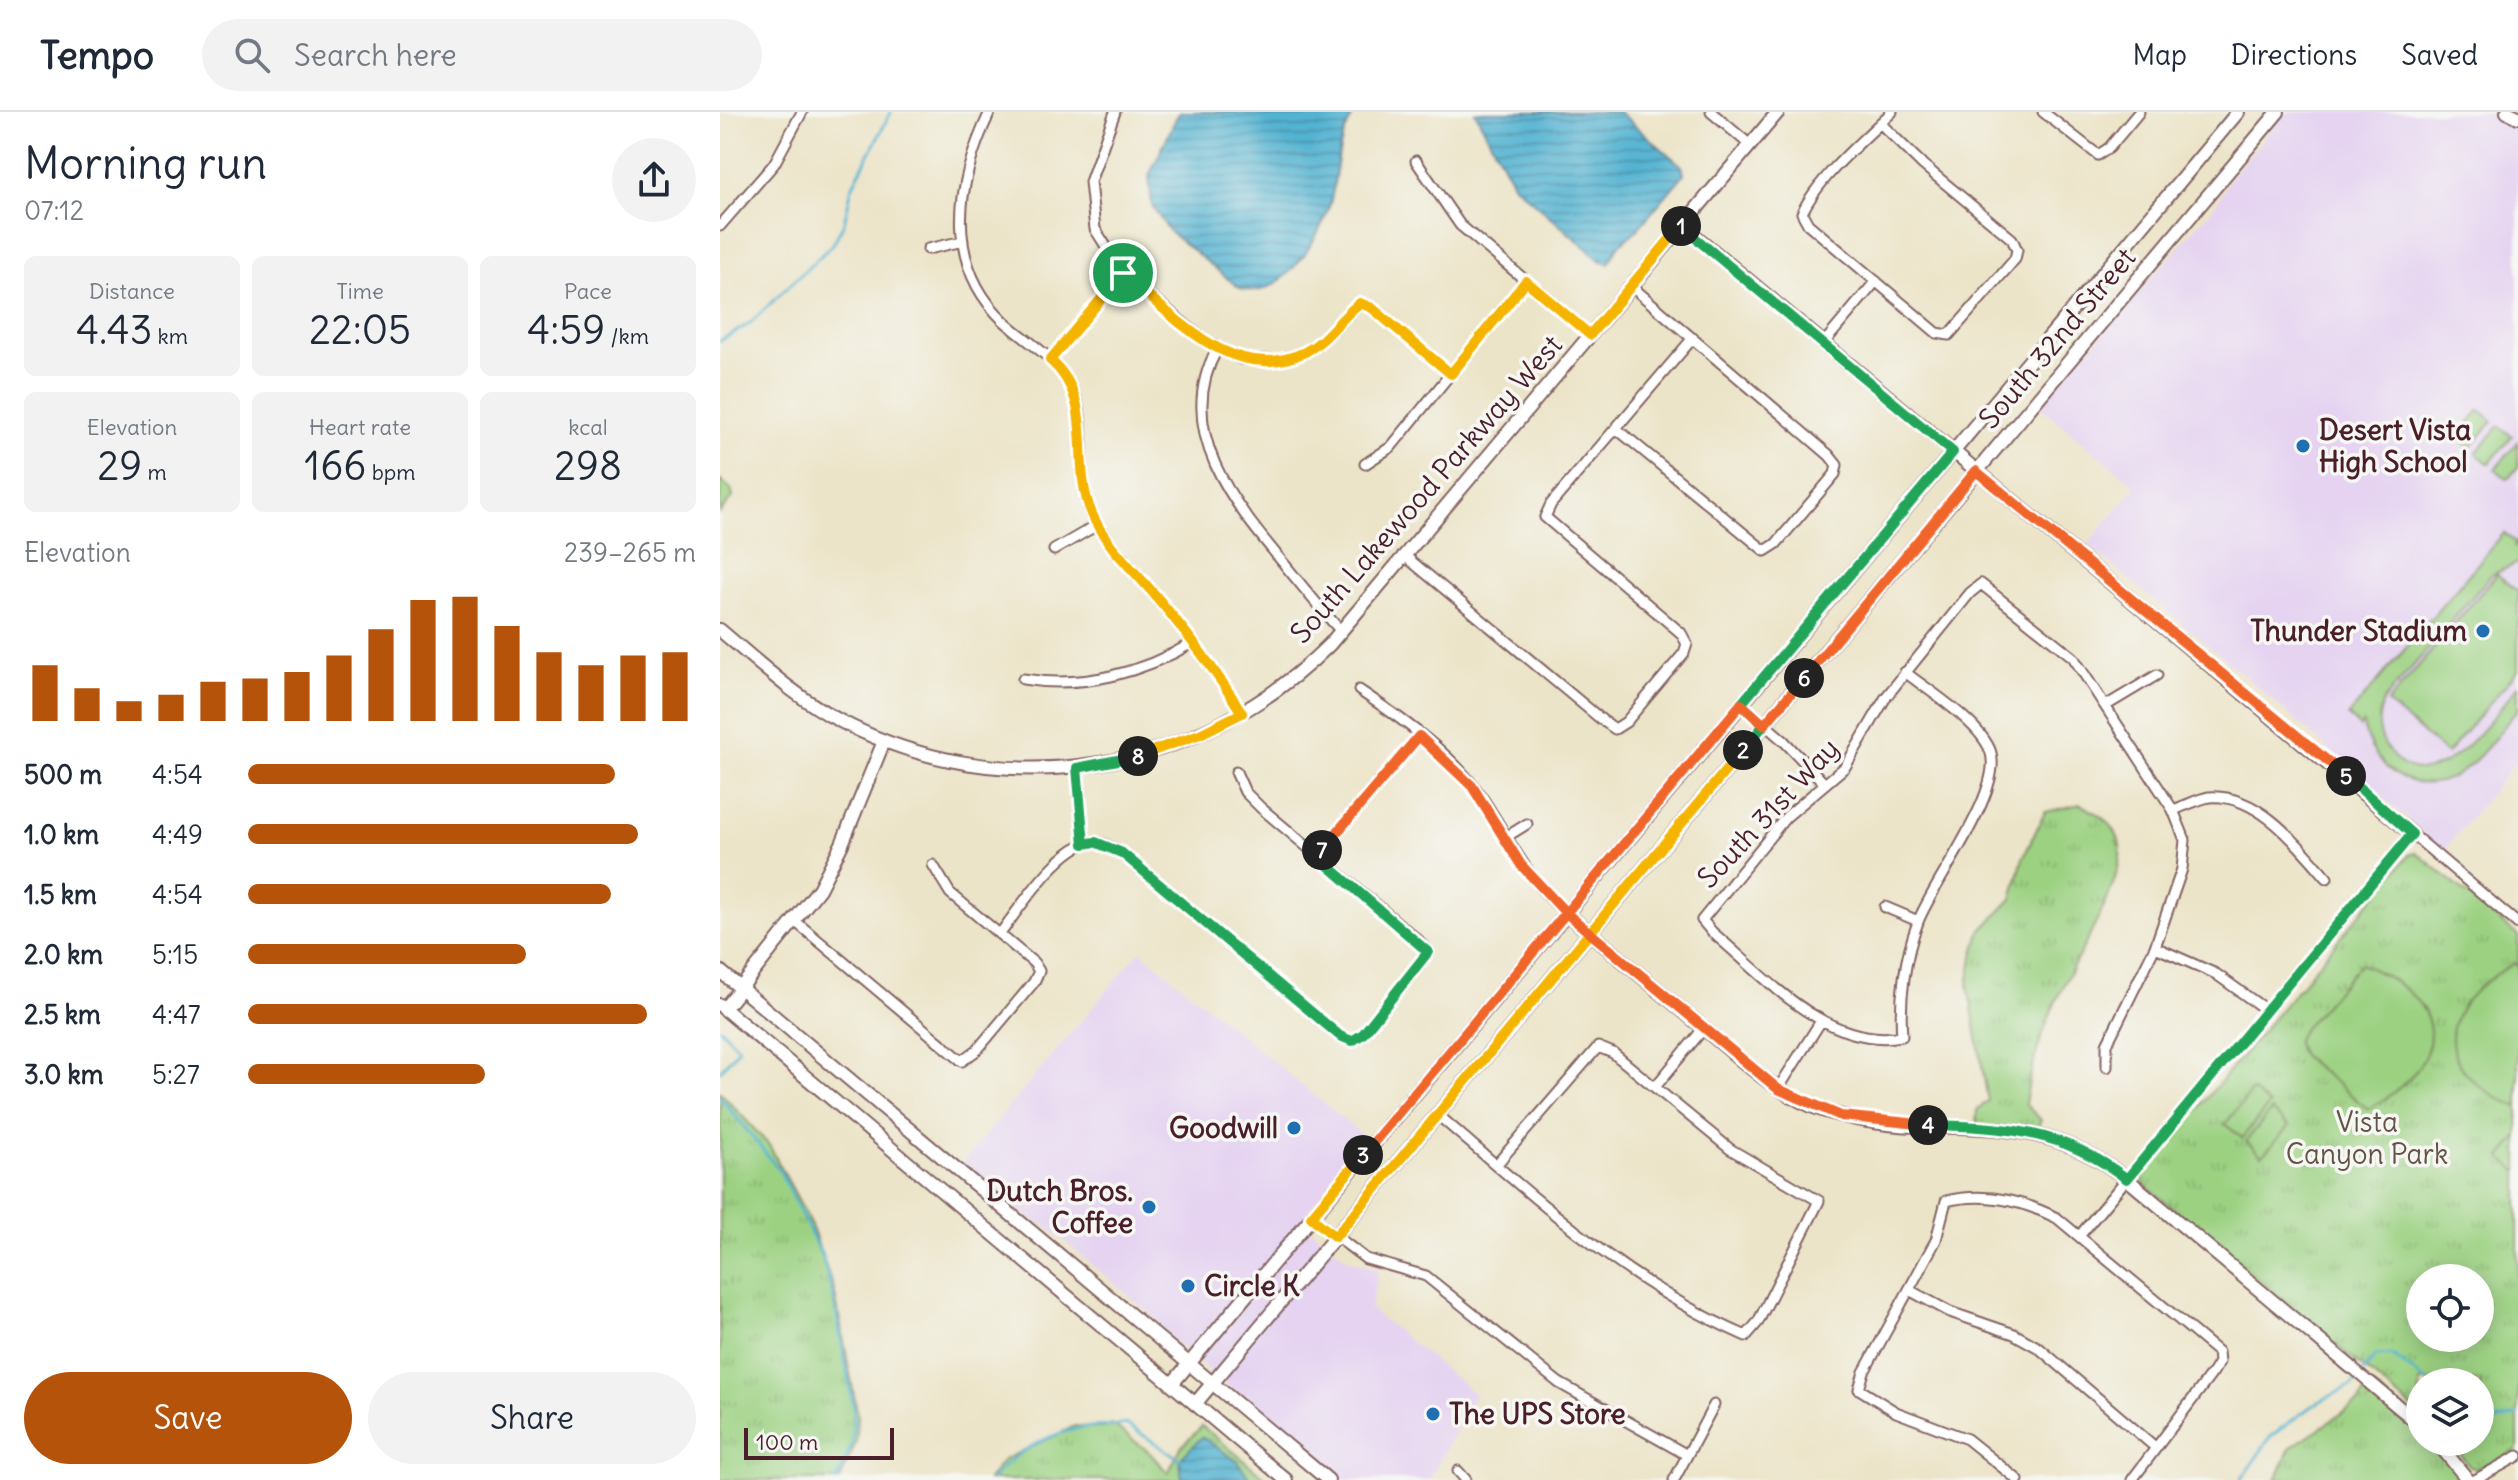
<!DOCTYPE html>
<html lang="en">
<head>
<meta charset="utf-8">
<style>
  body { margin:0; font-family:Delius,sans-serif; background:#f2f2f3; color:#1f2937; height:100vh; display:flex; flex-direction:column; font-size:30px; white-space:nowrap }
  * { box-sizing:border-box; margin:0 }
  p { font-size:26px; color:#747a83 }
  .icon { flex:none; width:44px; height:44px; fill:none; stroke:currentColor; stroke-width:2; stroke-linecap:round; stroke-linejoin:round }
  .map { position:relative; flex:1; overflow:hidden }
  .panel { display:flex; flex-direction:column; background:#fff; width:720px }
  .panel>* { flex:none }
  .fabs { position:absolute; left:1686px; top:1152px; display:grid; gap:16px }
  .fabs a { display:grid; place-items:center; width:88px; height:88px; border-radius:50%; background:#fff; box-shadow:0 4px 20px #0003; font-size:40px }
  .scale { position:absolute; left:24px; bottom:20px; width:150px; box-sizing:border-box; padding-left:8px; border:4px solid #4a1f2b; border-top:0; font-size:22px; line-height:28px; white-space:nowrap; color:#4a1f2b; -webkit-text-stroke:6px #f6f6f2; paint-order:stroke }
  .pin { position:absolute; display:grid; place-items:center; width:68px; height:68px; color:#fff; margin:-34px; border:4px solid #fff; border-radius:50%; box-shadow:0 2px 8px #0007 }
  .km { position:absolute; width:40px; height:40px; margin:-20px; border-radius:50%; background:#222; color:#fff; font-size:22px; line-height:40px; text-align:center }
  .round { display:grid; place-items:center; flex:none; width:84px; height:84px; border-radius:42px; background:#f2f2f3 }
  .overview { display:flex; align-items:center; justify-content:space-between; height:136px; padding:0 24px }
  h1 { font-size:44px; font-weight:600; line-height:60px }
  .metrics { display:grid; grid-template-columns:repeat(3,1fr); gap:12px; height:136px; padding:8px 24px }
  .metrics div { display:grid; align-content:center; border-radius:12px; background:#f2f2f3; text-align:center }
  .metrics b { font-size:40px; font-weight:600 }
  .metrics small { font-size:22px; font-weight:400 }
  .metrics p { font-size:22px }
  .chart { height:224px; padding:16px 24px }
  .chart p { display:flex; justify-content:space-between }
  .chart svg { width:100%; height:144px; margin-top:8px; stroke:#b45309; stroke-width:6 }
  .action { display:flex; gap:16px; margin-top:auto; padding:16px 24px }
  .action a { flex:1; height:92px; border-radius:48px; background:#b45309; color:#fff; font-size:32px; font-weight:600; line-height:92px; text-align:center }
  .action a+a { background:#f2f2f3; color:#1f2937 }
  ul { padding:0 24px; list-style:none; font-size:26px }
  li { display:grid; grid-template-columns:128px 96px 1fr; align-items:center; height:60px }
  li i { height:20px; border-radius:10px; background:#b45309 }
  header { display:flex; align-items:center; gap:48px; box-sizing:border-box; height:112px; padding:0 40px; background:#fff; border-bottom:2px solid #e0e1e3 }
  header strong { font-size:38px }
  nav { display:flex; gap:44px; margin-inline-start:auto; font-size:28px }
  .search { width:560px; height:72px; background:#f2f2f3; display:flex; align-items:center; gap:20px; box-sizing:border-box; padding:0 28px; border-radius:44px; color:#747a83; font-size:30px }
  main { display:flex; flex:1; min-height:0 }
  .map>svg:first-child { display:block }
  .built { fill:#e5d3f1 }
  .grass { fill:url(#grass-tufts); stroke:#737856; stroke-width:2; fill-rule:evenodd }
  .garden { fill:#9cd182; stroke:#737856; stroke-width:2 }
  .water { fill:url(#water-rules); stroke:#4e697e; stroke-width:2 }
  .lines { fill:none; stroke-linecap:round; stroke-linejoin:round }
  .stream { stroke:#53b3d2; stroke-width:3 }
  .street-casing { stroke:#836462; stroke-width:13 }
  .secondary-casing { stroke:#836462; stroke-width:16 }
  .street { stroke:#fff; stroke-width:9 }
  .secondary { stroke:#fff; stroke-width:12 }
  .split-1-casing { stroke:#fff; stroke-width:16 }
  .split-2-casing { stroke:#fff; stroke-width:16 }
  .split-3-casing { stroke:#fff; stroke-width:16 }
  .split-4-casing { stroke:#fff; stroke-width:16 }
  .split-5-casing { stroke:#fff; stroke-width:16 }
  .split-6-casing { stroke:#fff; stroke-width:16 }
  .split-7-casing { stroke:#fff; stroke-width:16 }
  .split-8-casing { stroke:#fff; stroke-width:16 }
  .split-9-casing { stroke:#fff; stroke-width:16 }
  .split-1 { stroke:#f5b400; stroke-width:10 }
  .split-2 { stroke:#22a559; stroke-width:10 }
  .split-3 { stroke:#f5b400; stroke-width:10 }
  .split-4 { stroke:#f0652b; stroke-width:10 }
  .split-5 { stroke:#22a559; stroke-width:10 }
  .split-6 { stroke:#f0652b; stroke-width:10 }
  .split-7 { stroke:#f0652b; stroke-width:10 }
  .split-8 { stroke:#22a559; stroke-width:10 }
  .split-9 { stroke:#f5b400; stroke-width:10 }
  .poi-dot { fill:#1f6fb2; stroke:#f6f6f2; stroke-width:3 }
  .labels { text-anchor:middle; stroke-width:7; stroke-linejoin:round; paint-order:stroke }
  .street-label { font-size:28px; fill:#4a1f2b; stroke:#f6f6f2 }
  .poi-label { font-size:28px; font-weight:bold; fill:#4a1f2b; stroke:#f6f6f2; text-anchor:start }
  .park-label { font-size:28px; fill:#635445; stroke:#f6f6f2 }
</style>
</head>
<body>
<header>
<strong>Tempo</strong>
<div class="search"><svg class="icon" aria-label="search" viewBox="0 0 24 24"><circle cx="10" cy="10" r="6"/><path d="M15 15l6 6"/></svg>Search here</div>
<nav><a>Map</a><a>Directions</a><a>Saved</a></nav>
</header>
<main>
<section class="panel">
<div class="overview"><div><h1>Morning run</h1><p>07:12</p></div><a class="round"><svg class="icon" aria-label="share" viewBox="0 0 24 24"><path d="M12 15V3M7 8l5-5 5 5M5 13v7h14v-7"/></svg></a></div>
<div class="metrics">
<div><p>Distance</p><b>4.43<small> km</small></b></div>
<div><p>Time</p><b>22:05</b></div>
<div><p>Pace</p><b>4:59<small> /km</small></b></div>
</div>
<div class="metrics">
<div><p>Elevation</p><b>29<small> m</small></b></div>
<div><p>Heart rate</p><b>166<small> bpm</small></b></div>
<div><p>kcal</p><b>298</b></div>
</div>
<div class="chart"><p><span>Elevation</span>239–265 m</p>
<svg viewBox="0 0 160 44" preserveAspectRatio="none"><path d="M5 44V27M15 44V34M25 44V38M35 44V36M45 44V32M55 44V31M65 44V29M75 44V24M85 44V16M95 44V7M105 44V6M115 44V15M125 44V23M135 44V27M145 44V24M155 44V23"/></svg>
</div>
<ul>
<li><b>500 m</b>4:54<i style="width:82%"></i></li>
<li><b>1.0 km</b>4:49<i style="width:87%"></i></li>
<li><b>1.5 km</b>4:54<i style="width:81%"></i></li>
<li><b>2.0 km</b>5:15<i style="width:62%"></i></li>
<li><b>2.5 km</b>4:47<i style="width:89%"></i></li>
<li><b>3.0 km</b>5:27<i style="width:53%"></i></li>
</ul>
<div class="action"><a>Save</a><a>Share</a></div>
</section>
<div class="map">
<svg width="1798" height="1368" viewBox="0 0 1798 1368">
  <defs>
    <pattern id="grass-tufts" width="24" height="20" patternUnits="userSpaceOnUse" patternTransform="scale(2)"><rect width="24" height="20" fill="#9cd182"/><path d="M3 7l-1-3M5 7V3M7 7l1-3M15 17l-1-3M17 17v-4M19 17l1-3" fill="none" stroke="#88b370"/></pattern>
    <pattern id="water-rules" width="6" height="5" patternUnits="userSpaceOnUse" patternTransform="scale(2)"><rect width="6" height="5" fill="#53b3d2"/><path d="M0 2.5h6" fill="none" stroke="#4791ab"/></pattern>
  </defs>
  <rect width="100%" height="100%" fill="#f6f6f2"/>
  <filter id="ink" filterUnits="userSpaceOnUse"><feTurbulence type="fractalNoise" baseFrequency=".0125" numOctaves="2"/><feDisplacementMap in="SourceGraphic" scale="16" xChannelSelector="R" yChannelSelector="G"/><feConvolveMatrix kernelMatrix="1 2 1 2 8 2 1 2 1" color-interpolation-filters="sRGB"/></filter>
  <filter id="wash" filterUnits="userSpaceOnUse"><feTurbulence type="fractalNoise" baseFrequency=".006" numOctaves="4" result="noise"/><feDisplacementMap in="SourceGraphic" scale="32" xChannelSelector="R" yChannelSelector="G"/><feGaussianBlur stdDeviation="1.8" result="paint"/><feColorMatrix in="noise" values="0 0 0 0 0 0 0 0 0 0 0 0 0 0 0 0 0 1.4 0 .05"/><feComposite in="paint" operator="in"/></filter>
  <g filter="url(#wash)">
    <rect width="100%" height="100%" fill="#ece4c8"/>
    <path class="built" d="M1566 0H1766L1798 13V647L1724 739 1524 563 1368 433 1416 374 1319 294 1494 95 1510 66Z
      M420 839 648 1028 580 1109 628 1147 659 1157 650 1197 755 1282 709 1368H621L455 1230 433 1204 327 1115 296 1098 242 1051Z"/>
    <path class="grass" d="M1360 692C1378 702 1397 711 1400 734 1405 767 1357 845 1342 876 1324 913 1311 951 1305 992L1321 1008 1315 1020 1256 1014 1257 998 1268 989 1248 873 1253 845 1260 820 1292 787 1303 746 1325 700Z
      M1696 740 1798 824V1338L1757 1357 1750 1355 1730 1330H1760V1270H1700V1303L1424 1072 1421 1065 1689 743ZM1700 1166H1760V1226H1700Z
      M0 980 49 1033 89 1108 114 1177 138 1304 136 1330 120 1368H0Z
      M1650 1271 1700 1313V1330H1717L1748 1368H1556L1570 1336 1639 1290Z
      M392 1312 429 1340 448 1361 461 1335 482 1314 548 1368H268L283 1348 355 1314 383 1316Z"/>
    <path class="garden" d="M1760 298 1773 309 1750 336 1738 326Z
      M1779 314 1792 324 1769 352 1756 341Z
      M1798 330V355L1788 367 1775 357Z
      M0 368 11 377 13 385 0 401Z
      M1784 421 1796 431 1794 435H1798V451L1771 463 1664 588C1657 603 1657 620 1666 635 1709 702 1772 605 1798 574V597C1781 617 1765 642 1744 658 1701 691 1651 659 1643 611L1640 615 1628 604Z
      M1777 462 1798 480V558L1727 642 1667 591Z
      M1795 851 1798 854V995C1707 958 1714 894 1795 851Z
      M1640 852C1732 888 1732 950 1648 997L1582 943 1576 931 1580 921Z
      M1532 979 1549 993 1522 1026 1505 1012Z
      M1551 999 1569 1014 1542 1044 1526 1029Z
      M1798 1025V1060L1781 1045Z"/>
    <path class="water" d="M459 0H636C616 26 618 58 611 88 603 122 559 196 518 175L450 120 432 94 429 64Z
      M755 0H899L962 54 964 62 917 118 898 134 889 151 881 149 794 73Z
      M482 1325 517 1349 531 1368H462L460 1347Z"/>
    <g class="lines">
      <path class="stream" d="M0 229 29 212 113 132 124 111 132 75 171 0
        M0 916 19 936 0 959
        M0 985 60 1059 102 1144 113 1183 134 1298 132 1331 117 1368
        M1760 1307 1776 1309 1798 1303
        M271 1368C291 1343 324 1324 356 1317 372 1313 389 1316 406 1312L460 1347
        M1521 1368 1551 1324 1593 1293 1632 1273 1656 1244 1672 1243 1707 1270"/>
    </g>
  </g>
  <g filter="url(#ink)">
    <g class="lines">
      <defs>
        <path id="street" d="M270 0C237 69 222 150 284 209 306 229 335 245 350 272 372 312 353 360 372 402 385 431 411 455 431 479 464 518 495 557 522 601
          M395 0 370 70 375 117 403 161 485 229 521 247 560 248 583 241 603 228 640 191 652 196 731 262
          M991 0 1030 33
          M1323 0 1378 43 1389 36 1419 0
          M1160 11 1203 53 1292 127 1297 138 1295 147 1229 223 1217 221 1088 112 1082 101C1098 66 1144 27 1172 0
          M696 49 740 113 870 223
          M0 114 54 52 82 0
          M208 137 243 129
          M1103 232 1156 169
          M497 237C452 319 516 394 565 453 583 475 601 498 621 519
          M330 248 403 161
          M897 317 1045 439 1056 432 1115 362 1117 353 1109 343 911 174
          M645 352 671 335 806 169
          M334 438 377 413
          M685 444 882 608 895 617 906 610 964 541 967 532 961 521 825 405 831 392 973 226
          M1185 560C1209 579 1259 610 1270 638 1286 677 1212 772 1198 810 1185 844 1179 888 1182 924 1107 938 1045 864 992 820L982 808 1066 705 1125 655 1166 585 1250 481 1261 472 1353 545 1453 698 1465 728 1462 757 1435 835 1387 932V955
          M303 567C363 577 422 561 474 530
          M639 578C682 607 734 643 763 687 790 728 808 769 846 801
          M1021 592 1064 629 1105 672
          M1387 593 1437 563
          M357 656 364 732
          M1453 698C1465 694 1478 687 1489 685 1538 681 1579 734 1607 766
          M786 725 807 712
          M597 744 699 624
          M1165 795 1198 809
          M76 810 242 949 257 938 314 870 319 859 314 851 230 781 213 753
          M280 822C298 798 342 731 373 730 383 730 393 736 402 741L620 924 632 929 643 922 708 840 698 828 541 696 525 680 516 660
          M1435 835 1496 862 1546 898
          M935 975 984 916
          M1058 977 1101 909
          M718 1003C815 1086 908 1173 1026 1224L1038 1210 1099 1089 1010 1037 893 941 878 935 776 1053
          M591 1105 646 1147 706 1164 839 1271 967 1343
          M1361 1122 1692 722 1798 812
          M1189 1178 1230 1200 1294 1222 1319 1236 1435 1335
          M1631 1255 1650 1271
          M738 1359 746 1368
          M954 1368 994 1293
          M1298 1368 1247 1327 1176 1300 1139 1277 1144 1260 1216 1128 1226 1089C1264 1080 1303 1089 1337 1106L1498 1240 1499 1250 1493 1260 1412 1368
          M1755 1368 1798 1344"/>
        <path id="secondary" d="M1787 0 1798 5
          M962 113 1692 722
          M0 518C39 551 76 586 122 610 285 694 481 662 610 532L1058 0
          M846 801C893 840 939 879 986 918 1023 949 1058 984 1105 999 1217 1035 1299 985 1407 1067L1631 1255
          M0 859 608 1368
          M0 893 566 1368
          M4 897 99 777 122 732 164 629
          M1650 1271 1700 1313
          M452 1272 1518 0
          M475 1292 1558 0
          M1717 1330 1748 1368"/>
      </defs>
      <use href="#street" class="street-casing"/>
      <use href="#secondary" class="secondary-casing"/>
      <use href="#street" class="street"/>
      <use href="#secondary" class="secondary"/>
    </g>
  </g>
  <g class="lines" filter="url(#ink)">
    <defs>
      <path id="split-1" d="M403 161C452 202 513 275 585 240 608 228 620 206 640 191L652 196 731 262 806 169 870 223 961 114"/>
      <path id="split-2" d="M961 114 1233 340 1021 592 1044 613 1023 638"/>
      <path id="split-3" d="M643 1043 591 1105 615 1125 1023 638"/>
      <path id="split-4" d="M643 1043 846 801 1058 977 1121 1004 1208 1013"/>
      <path id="split-5" d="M1208 1013C1286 1015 1342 1017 1407 1067L1692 722 1626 664"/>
      <path id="split-6" d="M1084 566 1256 359 1626 664"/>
      <path id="split-7" d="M602 738 699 624 752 674 801 753 846 801 1021 592 1044 613 1084 566"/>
      <path id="split-8" d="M418 644 357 656 364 732 375 730 402 741 620 924 632 929 643 922 708 840 597 744 602 738"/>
      <path id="split-9" d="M403 161 330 248C378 289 349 350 372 402 385 433 414 458 435 483 467 521 496 559 522 601L480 622 418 644"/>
    </defs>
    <use href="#split-1" class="split-1-casing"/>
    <use href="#split-2" class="split-2-casing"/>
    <use href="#split-3" class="split-3-casing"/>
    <use href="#split-4" class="split-4-casing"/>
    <use href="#split-5" class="split-5-casing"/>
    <use href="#split-6" class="split-6-casing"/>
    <use href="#split-7" class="split-7-casing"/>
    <use href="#split-8" class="split-8-casing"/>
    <use href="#split-9" class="split-9-casing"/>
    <use href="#split-1" class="split-1"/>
    <use href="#split-2" class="split-2"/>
    <use href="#split-3" class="split-3"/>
    <use href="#split-4" class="split-4"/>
    <use href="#split-5" class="split-5"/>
    <use href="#split-6" class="split-6"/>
    <use href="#split-7" class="split-7"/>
    <use href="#split-8" class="split-8"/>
    <use href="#split-9" class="split-9"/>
  </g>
  <g class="poi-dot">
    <circle cx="1583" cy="334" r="8"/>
    <circle cx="1763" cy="519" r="8"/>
    <circle cx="574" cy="1016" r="8"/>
    <circle cx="429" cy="1095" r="8"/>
    <circle cx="468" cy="1174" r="8"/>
    <circle cx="713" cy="1302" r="8"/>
  </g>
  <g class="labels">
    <g class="street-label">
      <text transform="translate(1337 226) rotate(-50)" y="10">South 32nd Street</text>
      <text transform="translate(706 377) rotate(-49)" y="10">South Lakewood Parkway West</text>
      <text transform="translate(1048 701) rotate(-47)" y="10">South 31st Way</text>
    </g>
    <g class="poi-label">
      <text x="1599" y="328">Desert Vista<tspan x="1599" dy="32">High School</tspan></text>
      <text x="1747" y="529" text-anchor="end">Thunder Stadium</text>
      <text x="558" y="1026" text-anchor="end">Goodwill</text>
      <text x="413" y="1089" text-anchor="end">Dutch Bros.<tspan x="413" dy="32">Coffee</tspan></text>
      <text x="484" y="1184">Circle K</text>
      <text x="729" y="1312">The UPS Store</text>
    </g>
    <g class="park-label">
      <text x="1647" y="1020">Vista<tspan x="1647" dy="32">Canyon Park</tspan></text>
    </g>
  </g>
</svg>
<div class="fabs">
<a><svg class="icon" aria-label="locate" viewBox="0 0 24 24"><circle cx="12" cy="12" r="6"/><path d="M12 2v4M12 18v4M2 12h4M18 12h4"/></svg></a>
<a><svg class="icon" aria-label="layers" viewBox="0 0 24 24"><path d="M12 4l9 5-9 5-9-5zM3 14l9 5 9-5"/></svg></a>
</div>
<div class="scale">100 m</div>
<div class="pin" style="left:403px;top:161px;background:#1e9e55"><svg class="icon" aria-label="arrive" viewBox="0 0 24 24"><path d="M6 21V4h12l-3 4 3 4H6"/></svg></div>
<b class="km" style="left:961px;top:114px">1</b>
<b class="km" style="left:1023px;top:638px">2</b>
<b class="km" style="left:643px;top:1043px">3</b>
<b class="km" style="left:1208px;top:1013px">4</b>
<b class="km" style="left:1626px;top:664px">5</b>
<b class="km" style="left:1084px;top:566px">6</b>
<b class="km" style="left:602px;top:738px">7</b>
<b class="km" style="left:418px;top:644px">8</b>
</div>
</main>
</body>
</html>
